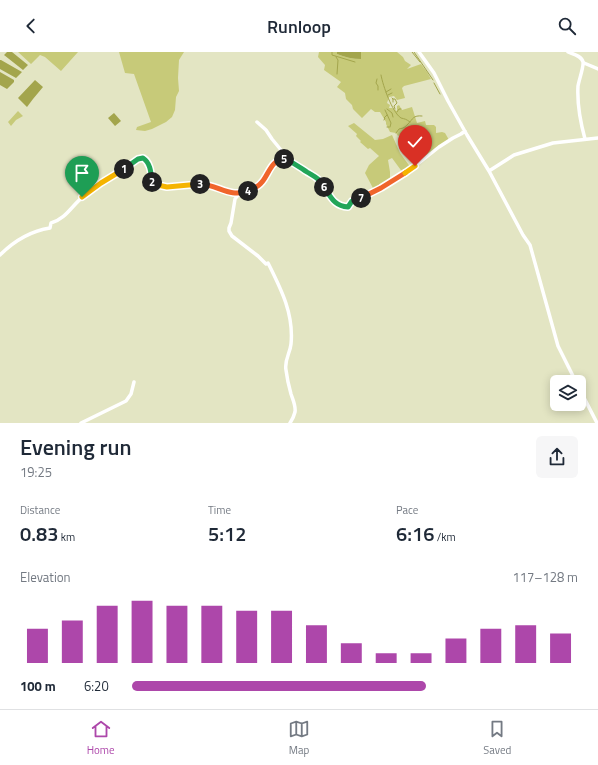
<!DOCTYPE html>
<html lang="en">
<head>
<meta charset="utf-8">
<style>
  body { margin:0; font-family:"Titillium Web",sans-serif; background:#f6f6f7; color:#1f2937; height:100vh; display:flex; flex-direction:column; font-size:15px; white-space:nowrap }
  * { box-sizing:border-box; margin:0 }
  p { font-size:13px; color:#747a83 }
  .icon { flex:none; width:22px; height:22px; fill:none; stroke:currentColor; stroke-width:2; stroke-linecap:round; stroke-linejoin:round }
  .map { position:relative; height:371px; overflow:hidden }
  .panel { display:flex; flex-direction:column; background:#fff; flex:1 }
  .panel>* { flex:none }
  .buttons { position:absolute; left:550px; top:323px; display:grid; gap:8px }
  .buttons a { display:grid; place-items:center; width:36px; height:36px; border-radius:6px; background:#fff; box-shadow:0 2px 10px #0003; font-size:20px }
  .pin { position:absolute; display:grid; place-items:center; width:34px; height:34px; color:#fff; margin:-41px -17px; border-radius:50% 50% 50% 0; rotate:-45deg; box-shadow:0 0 4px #0007 }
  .pin .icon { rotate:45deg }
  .km { position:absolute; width:20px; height:20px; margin:-10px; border-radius:50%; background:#222; color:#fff; font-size:11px; line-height:20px; text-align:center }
  .round { display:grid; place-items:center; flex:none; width:42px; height:42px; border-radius:6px; background:#f6f6f7 }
  .headline { display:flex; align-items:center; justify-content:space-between; height:68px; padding:0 20px }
  h1 { font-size:22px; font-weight:600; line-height:30px }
  .metrics { display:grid; grid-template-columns:repeat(3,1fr); gap:6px; height:68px; padding:4px 20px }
  .metrics div { display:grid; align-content:center }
  .metrics b { font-size:20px; font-weight:600 }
  .metrics small { font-size:11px; font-weight:400 }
  .metrics p { font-size:11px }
  .chart { height:112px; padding:8px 20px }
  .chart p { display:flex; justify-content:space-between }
  .chart svg { width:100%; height:72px; margin-top:4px; stroke:#ad47aa; stroke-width:6 }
  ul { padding:0 20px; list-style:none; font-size:13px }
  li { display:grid; grid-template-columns:64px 48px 1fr; align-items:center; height:30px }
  li i { height:10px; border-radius:5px; background:#ad47aa }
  header { display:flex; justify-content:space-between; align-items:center; height:52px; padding:0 20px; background:#fff; font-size:18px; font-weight:600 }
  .tab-bar { display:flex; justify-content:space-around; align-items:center; height:56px; border-top:1px solid #e0e1e3; background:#fff; font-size:11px; color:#747a83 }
  .tab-bar a { display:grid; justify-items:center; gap:2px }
  .tab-bar .active { color:#ad47aa }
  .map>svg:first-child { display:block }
  .green { fill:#c7ca79 }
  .water { fill:#a3a54c }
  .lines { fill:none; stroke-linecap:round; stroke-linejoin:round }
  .stream { stroke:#a3a54c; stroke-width:1 }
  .street { stroke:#fff; stroke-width:3.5 }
  .split-1-casing { stroke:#fff; stroke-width:8 }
  .split-2-casing { stroke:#fff; stroke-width:8 }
  .split-3-casing { stroke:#fff; stroke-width:8 }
  .split-4-casing { stroke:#fff; stroke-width:8 }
  .split-5-casing { stroke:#fff; stroke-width:8 }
  .split-6-casing { stroke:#fff; stroke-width:8 }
  .split-7-casing { stroke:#fff; stroke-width:8 }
  .split-8-casing { stroke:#fff; stroke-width:8 }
  .split-9-casing { stroke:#fff; stroke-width:8 }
  .split-1 { stroke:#f5b400; stroke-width:5 }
  .split-2 { stroke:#22a559; stroke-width:5 }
  .split-3 { stroke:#f5b400; stroke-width:5 }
  .split-4 { stroke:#f0652b; stroke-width:5 }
  .split-5 { stroke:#f0652b; stroke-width:5 }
  .split-6 { stroke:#22a559; stroke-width:5 }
  .split-7 { stroke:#22a559; stroke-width:5 }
  .split-8 { stroke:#f0652b; stroke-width:5 }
  .split-9 { stroke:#f5b400; stroke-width:5 }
</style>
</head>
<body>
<header><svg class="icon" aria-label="back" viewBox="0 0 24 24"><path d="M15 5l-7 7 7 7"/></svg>Runloop<svg class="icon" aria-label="search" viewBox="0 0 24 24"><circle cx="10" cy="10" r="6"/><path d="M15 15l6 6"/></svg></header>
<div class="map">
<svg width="598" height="371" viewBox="0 0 598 371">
  <rect width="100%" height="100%" fill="#e3e5c3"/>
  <path class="green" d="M18 0H78L61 19 45 5 40 3 31 12Z
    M119 0H184L179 8 178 26 179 39 176 45 175 58 172 65 166 70 152 77 145 79 136 78 137 75 151 70 134 22 125 21Z
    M319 0H337V2C344 5 353 7 361 7V0H397L403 5 405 9 411 13 407 17 421 12 427 20 431 27 404 34 402 36 405 46 397 48 394 44 389 45 387 51 390 53 389 56H392L397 59V54L399 53 402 58 412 55 417 71 425 69 426 73H434L436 75V81L442 80 445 81 449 88 417 111 412 101 407 81H402L398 84 396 81 390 80 386 72V70L380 60H375L371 57 362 66 353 57 352 53 346 47 345 41 337 35 341 30 324 18 325 13 318 5Z
    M18 59 23 64 16 68 11 74 8 70Z
    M354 71 375 88 383 87 392 83 400 101 411 116 403 121 392 106 388 108 390 120V129L374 138 365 121 369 113 379 104 370 96 368 97 360 90 361 89 356 84 357 82 348 74Z"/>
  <path class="water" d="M7 0H12L28 13 23 18 4 3Z
    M337 0H361V7C353 7 344 5 337 2Z
    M0 8H1L22 20 16 26 0 17Z
    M0 20 14 28V30L7 37 0 33Z
    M35 28 43 35 33 47 27 55 18 46Z
    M114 61 121 69 115 74 108 66Z"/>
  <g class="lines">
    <path class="stream" d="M332 0V3L355 10
      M412 0 420 10
      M414 0 433 28
      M336 5 338 8 337 22
      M381 23C383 34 392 60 401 66 405 67 406 67 410 70
      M377 27 376 31 378 34V38
      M434 31 440 42
      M386 40 391 37
      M388 43 392 41
      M392 46 393 47V50
      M393 47H395L397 51 394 54 395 57
      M387 57 392 61 393 65
      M385 58 391 71 390 75
      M397 60 399 57H401
      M384 68 385 66H384L387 63
      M387 75H389
      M396 81 399 77 403 76C405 75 406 74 408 72 413 67 413 63 422 64"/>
    <path class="street" d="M419 0 434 21 448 49 467 83 489 119 523 183 530 193 558 294 576 330
      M568 0C573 2 582 4 583 10 584 14 579 28 578 34 577 52 580 69 585 87
      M584 11 598 17
      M257 70 266 78 272 87 281 98 284 108
      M489 119 514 103 553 91 598 86
      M239 142 235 147 231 171 229 176V179L232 184 258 204 266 212 268 211C281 237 294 262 291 292 290 302 284 308 286 318 287 326 289 335 291 342 293 348 296 354 295 360 294 364 292 368 290 371
      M0 203C13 190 31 179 50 176L51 171C66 167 72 153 84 144 101 130 121 120 138 107L143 106 145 107C151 114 150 124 153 132L167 135 201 132 208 133 228 141 239 142 251 138 260 133 275 111C285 103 297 113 306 119 310 122 315 124 319 128 330 138 329 153 347 155L352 149 381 136 415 114 439 95 453 86 461 82 465 79
      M579 336 597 371
      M81 371 126 349 131 342 134 330"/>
  </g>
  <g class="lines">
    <defs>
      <path id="split-1" d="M82 145 101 131 124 117"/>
      <path id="split-2" d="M124 117 138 107 143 106C151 111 151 122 152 130"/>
      <path id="split-3" d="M152 130 153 132 167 135 200 132"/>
      <path id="split-4" d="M200 132C219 133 229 146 248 139"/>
      <path id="split-5" d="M248 139C253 137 259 134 262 130 269 122 271 108 284 107"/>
      <path id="split-6" d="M284 107C295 111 298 114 307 120 315 125 319 126 324 135"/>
      <path id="split-7" d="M324 135C331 145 334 154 348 155L352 149 361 146"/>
      <path id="split-8" d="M361 146 381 136 405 121"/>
      <path id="split-9" d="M405 121 415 114"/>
    </defs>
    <use href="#split-1" class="split-1-casing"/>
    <use href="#split-2" class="split-2-casing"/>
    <use href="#split-3" class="split-3-casing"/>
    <use href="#split-4" class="split-4-casing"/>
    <use href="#split-5" class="split-5-casing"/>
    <use href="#split-6" class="split-6-casing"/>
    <use href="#split-7" class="split-7-casing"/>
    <use href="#split-8" class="split-8-casing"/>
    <use href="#split-9" class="split-9-casing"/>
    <use href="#split-1" class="split-1"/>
    <use href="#split-2" class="split-2"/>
    <use href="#split-3" class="split-3"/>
    <use href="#split-4" class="split-4"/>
    <use href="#split-5" class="split-5"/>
    <use href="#split-6" class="split-6"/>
    <use href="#split-7" class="split-7"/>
    <use href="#split-8" class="split-8"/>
    <use href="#split-9" class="split-9"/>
  </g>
</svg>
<div class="buttons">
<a><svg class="icon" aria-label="layers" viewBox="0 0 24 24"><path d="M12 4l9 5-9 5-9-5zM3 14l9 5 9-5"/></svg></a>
</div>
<div class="pin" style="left:82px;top:145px;background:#1e9e55"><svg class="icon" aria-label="arrive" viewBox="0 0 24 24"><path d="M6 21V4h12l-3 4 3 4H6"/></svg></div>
<div class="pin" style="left:415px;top:114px;background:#d93025"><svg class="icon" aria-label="check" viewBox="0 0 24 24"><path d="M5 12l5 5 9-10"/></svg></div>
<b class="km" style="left:124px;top:117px">1</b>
<b class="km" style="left:152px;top:130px">2</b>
<b class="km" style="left:200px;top:132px">3</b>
<b class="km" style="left:248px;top:139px">4</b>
<b class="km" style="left:284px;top:107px">5</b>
<b class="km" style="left:324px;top:135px">6</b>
<b class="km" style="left:361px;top:146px">7</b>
</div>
<section class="panel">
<div class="headline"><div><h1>Evening run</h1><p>19:25</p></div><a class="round"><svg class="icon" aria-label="share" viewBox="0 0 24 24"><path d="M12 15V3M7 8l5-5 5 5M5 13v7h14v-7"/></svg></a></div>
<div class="metrics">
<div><p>Distance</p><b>0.83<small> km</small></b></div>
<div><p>Time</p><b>5:12</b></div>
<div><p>Pace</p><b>6:16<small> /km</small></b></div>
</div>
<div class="chart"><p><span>Elevation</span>117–128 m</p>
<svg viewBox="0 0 160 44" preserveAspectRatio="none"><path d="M5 44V23M15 44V18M25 44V9M35 44V6M45 44V9M55 44V9M65 44V12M75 44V12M85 44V21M95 44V32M105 44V38M115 44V38M125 44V29M135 44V23M145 44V21M155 44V26"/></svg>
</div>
<ul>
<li><b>100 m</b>6:20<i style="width:66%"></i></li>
</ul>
</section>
<nav class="tab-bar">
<a class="active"><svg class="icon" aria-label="home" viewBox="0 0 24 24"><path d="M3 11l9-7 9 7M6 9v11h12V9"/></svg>Home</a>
<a><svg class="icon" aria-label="map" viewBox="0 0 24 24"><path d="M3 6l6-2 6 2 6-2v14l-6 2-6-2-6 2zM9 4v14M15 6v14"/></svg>Map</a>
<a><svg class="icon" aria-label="saved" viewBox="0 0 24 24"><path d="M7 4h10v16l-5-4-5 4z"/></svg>Saved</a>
</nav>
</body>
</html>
